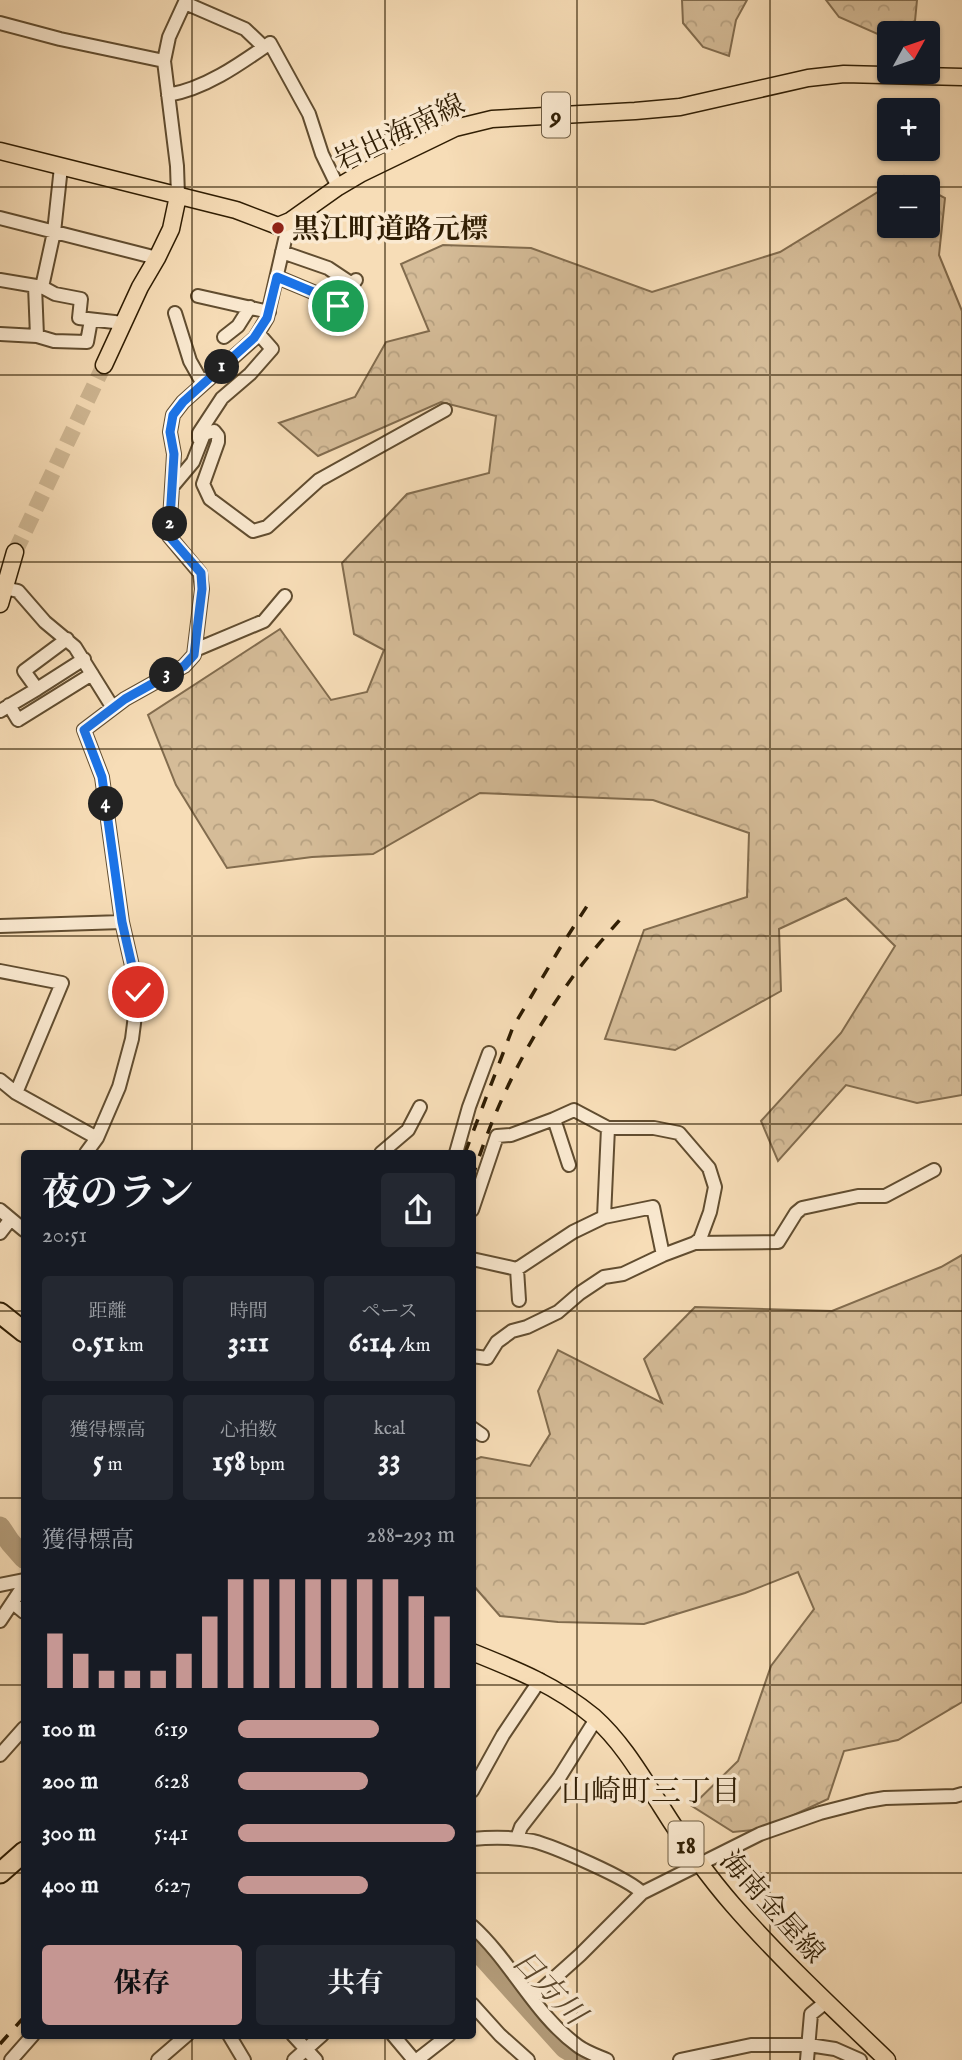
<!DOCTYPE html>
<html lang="ja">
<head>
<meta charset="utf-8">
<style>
  body { margin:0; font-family:"IM FELL English","Noto Serif JP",serif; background:#242831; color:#f1f3f6; height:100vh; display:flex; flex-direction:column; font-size:26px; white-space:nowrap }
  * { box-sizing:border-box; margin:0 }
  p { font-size:23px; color:#9ea1a6 }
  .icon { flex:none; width:38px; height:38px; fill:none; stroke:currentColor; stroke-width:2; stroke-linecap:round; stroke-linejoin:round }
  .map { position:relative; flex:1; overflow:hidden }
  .details { position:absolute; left:21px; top:1150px; width:455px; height:889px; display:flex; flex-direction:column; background:#171b24; border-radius:7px; box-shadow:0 2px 5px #0004 }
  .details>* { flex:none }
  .needle { width:46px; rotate:50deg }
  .controls { position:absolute; left:877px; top:21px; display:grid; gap:14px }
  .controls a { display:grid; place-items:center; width:63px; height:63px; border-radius:7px; background:#171b24; box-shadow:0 2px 5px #0004; font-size:35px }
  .pin { position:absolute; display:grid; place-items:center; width:60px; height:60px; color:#fff; margin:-30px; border:4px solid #fff; border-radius:50%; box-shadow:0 2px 7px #0007 }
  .km { position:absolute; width:35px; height:35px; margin:-18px; border-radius:50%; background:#222; color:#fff; font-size:19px; line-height:35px; text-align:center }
  .round { display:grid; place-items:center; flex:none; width:74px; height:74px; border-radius:7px; background:#242831 }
  .summary { display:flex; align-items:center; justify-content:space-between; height:119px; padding:0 21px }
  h1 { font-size:38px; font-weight:700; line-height:52px }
  .figures { display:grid; grid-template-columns:repeat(3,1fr); gap:10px; height:119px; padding:7px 21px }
  .figures div { display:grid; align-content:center; border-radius:7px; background:#242831; text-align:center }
  .figures b { font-size:30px; font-weight:700 }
  .figures small { font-size:19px; font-weight:400 }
  .figures p { font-size:19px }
  .chart { height:196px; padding:14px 21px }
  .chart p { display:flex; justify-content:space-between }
  .chart svg { width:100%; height:126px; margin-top:7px; stroke:#c59692; stroke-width:6 }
  .primary-button { display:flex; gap:14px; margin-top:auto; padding:14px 21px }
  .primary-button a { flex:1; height:80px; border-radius:7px; background:#c59692; color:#111; font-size:28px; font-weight:700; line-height:80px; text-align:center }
  .primary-button a+a { background:#242831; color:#f1f3f6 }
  ul { padding:0 21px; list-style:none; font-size:23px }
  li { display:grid; grid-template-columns:112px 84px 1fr; align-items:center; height:52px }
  li i { height:18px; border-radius:9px; background:#c59692 }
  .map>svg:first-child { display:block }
  .forest { fill:url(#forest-crowns); stroke:#826c4e; stroke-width:2 }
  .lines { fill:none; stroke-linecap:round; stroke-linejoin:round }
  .river { stroke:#b39c7a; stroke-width:21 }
  .major-tunnel { stroke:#cfb793; stroke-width:16; stroke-dasharray:16 8; stroke-linecap:butt }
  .minor-casing { stroke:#614d30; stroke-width:16 }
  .major-casing { stroke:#2f1d03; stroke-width:19 }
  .highway-casing { stroke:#2f1d03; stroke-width:23 }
  .minor { stroke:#fae9d0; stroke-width:12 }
  .major { stroke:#f7ddb7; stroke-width:16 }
  .highway { stroke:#f7ddb7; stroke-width:19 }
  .rail { stroke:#2f1d03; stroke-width:3.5; stroke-dasharray:12 12; stroke-linecap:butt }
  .route-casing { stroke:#fff; stroke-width:14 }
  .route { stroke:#1a73e8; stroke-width:9 }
  .grid { fill:none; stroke:#2f1d03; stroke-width:2; stroke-opacity:0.55 }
  .poi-dot { fill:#8f2418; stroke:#fae9d0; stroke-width:2.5 }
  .labels { text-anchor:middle; stroke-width:7; stroke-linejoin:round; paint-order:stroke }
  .shield { fill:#fae9d0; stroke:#6c5a40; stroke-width:2 }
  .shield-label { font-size:26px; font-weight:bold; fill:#2f1d03 }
  .street-label { font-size:28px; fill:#2f1d03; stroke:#fae9d0 }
  .poi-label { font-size:28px; font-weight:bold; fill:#2f1d03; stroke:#fae9d0; text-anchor:start }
  .neighbourhood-label { font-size:30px; fill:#2f1d03; stroke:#fae9d0 }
  .water-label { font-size:30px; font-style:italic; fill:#5d492d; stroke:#fae9d0 }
</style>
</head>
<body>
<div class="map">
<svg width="962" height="2060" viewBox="0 0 962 2060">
  <defs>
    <pattern id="forest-crowns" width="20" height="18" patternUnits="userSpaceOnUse" patternTransform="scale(1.75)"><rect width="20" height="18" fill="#d5bc98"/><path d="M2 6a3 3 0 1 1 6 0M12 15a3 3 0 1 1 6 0" fill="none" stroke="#b7a181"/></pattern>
  </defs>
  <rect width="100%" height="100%" fill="#f7ddb7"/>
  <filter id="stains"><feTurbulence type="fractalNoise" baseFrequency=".00286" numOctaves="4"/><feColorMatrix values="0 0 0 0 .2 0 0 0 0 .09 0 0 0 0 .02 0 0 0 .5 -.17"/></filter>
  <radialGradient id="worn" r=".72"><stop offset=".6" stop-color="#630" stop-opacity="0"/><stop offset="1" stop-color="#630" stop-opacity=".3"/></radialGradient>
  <path class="forest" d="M682 0H747L736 20 729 56 703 47 683 23Z
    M826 0H917L915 21 882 36 839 17Z
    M904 176 925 187H889V226H928V189L945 198 939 255 962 311V1095L917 1103 846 1085 778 1161 761 1121 841 1033 895 946 846 898 779 929 781 991 675 1050 605 1039 644 930 747 897 749 833 653 800 480 793 373 854 312 857 227 868 176 785 148 715 280 629 331 700 367 692 384 650 354 634 342 563 407 494 489 473 496 416 441 402 318 456 279 423 355 397 386 342 429 331 401 264 443 245 531 248 652 292 780 252Z
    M962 1255V1702L898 1740 844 1751 828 1799 764 1829 733 1832 692 1806 738 1761 771 1666 814 1609 798 1572 745 1593 644 1624 558 1622 500 1616 473 1585 472 1461 481 1457 530 1466 550 1434 538 1391 558 1350 662 1403 644 1359 695 1307 832 1311 941 1267Z"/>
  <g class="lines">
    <path class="river" d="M0 1527 10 1542 24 1558
      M472 1951 483 1957 565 2048 585 2060"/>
    <path class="major-tunnel" d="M15 552 104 365"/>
    <defs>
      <path id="minor" d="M185 3 245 29 264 47
        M0 23 60 39 164 61
        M168 95C205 89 240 64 270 43L309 114 322 154 338 187
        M178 196 177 166 164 61 169 37 186 0
        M0 218 157 258
        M282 252 328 268 352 284 356 280
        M277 277 313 292 338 306 352 284
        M0 280 42 287 55 294 81 299 79 318 123 323
        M35 286 37 336
        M42 287 54 232 61 167
        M198 296 269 312
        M338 306 352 312
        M175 313 190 361 203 384
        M0 334 37 336 54 341 87 342 91 320
        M224 337 238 326 250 307
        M199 439V433L222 398 250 374 272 349 258 333
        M172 487 193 462 204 434 214 431 218 436V442L203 484 210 499 253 531 267 527 319 480 445 410
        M0 587 18 591 45 622 75 647 113 708
        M195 650 264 621 285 596
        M37 689 84 659
        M9 705 18 720 92 674
        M0 711 37 689 24 671 67 639
        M0 926 122 922
        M0 971 62 983 16 1093
        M0 1080 16 1093 97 1138
        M86 1153 97 1138 119 1087 132 1039 138 992 122 922 102 777 84 730 125 699 184 666 194 655 202 589 200 573 169 536 174 454 170 432 173 415 183 402 255 338 267 318 287 231 284 225
        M381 1153 408 1130 420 1107
        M456 1153 469 1107 489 1053
        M569 1165 554 1119 574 1110 608 1128H654L679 1133 709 1168 715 1187 710 1212 700 1239 695 1243
        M0 1210 24 1230
        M472 1210 497 1136 511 1135 554 1119
        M0 1233 10 1220
        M663 1255 695 1243 778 1242 796 1213 802 1208 858 1196H885L934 1170
        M472 1259 517 1269 573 1232 604 1217 608 1128
        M517 1269 519 1300
        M472 1356 487 1358 497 1342 512 1331 527 1327 558 1312 580 1293 604 1277 623 1274 663 1255 653 1207 604 1217
        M472 1428 482 1435
        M0 1585 24 1580
        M13 1603 24 1612
        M0 1621 24 1585
        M0 1755 24 1728
        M472 1791 503 1735 540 1680
        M517 1838 521 1827 559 1778 596 1719
        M472 1839C492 1837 513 1837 533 1841 553 1846 630 1879 642 1893
        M472 1926C512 1962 534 2014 578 2046 586 2052 598 2056 607 2060
        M532 1998 580 1955 642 1893 760 1834 820 1813 867 1801 885 1798 955 1796 962 1794
        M472 2004 500 2035 528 2060
        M229 2035 244 2060
        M293 2035 316 2060
        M393 2035 414 2060
        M11 2060 33 2035
        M158 2060 187 2035
        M294 2060 322 2035
        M417 2060 449 2035
        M680 2060 751 2045H809L835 2049 860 2060
        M807 2060 811 2014 826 2002"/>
      <path id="major" d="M0 151 236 210 278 226 290 221 338 187 360 174 455 128 492 119 635 111 680 107 808 78 844 74 962 77
        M104 365 140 287 157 258 171 229 178 196
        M0 604 15 552
        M472 1652C517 1670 557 1686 594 1717 622 1742 641 1775 661 1806 683 1841 706 1874 733 1905 781 1960 835 2010 887 2060"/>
      <path id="highway" d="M0 1313 24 1332
        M0 1873 24 1852"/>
    </defs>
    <use href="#minor" class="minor-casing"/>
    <use href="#major" class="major-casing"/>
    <use href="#highway" class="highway-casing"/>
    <use href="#minor" class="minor"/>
    <use href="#major" class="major"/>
    <use href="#highway" class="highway"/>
    <path class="rail" d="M465 1153 513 1027 560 948 587 906
      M472 1179C495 1103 532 1031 580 967 594 949 610 931 625 914
      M0 2044 24 2017"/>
  </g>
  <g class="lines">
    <defs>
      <path id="route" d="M138 992 122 922 102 777 84 730 125 699 184 666 194 655 202 589 201 573 169 536 174 454 170 432 173 415 183 402 254 338 267 318 277 277 313 292 338 306"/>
    </defs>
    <use href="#route" class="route-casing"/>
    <use href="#route" class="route"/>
  </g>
  <path class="grid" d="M192 0V1153M385 0V1153M577 0V2060M770 0V2060M0 187H889M928 187H962M0 375H962M0 562H962M0 749H962M0 936H962M0 1124H962M0 1311H24M472 1311H962M0 1498H24M472 1498H962M0 1685H24M472 1685H962M0 1873H24M472 1873H962M192 2035V2060M385 2035V2060"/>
  <circle class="poi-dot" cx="278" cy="228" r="7"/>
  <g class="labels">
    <g class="shield">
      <rect x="542" y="92.5" width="28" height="45" rx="5"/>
      <rect x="668.5" y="1821.5" width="35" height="45" rx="5"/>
    </g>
    <g class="shield-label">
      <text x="556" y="124">9</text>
      <text x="686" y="1853">18</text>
    </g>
    <g class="street-label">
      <text transform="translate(399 131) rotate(-25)" y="10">岩出海南線</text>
      <text transform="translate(773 1906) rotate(48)" y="10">海南金屋線</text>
    </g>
    <g class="poi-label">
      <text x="292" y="238">黒江町道路元標</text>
    </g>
    <g class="neighbourhood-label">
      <text x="651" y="1801">山崎町三丁目</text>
    </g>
    <g class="water-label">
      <text transform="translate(549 1987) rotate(46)" y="10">日方川</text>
    </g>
  </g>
  <rect width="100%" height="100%" filter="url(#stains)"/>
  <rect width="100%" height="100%" fill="url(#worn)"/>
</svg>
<div class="controls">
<a><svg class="needle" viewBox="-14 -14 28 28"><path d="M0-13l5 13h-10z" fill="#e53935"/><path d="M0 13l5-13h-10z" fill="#9ea1a6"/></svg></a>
<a>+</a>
<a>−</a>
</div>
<div class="pin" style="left:338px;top:306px;background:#1e9e55"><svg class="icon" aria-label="arrive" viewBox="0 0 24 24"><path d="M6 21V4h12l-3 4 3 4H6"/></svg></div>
<div class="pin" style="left:138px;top:992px;background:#d93025"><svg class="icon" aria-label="check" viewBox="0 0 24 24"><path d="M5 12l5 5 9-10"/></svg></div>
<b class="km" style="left:222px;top:367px">1</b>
<b class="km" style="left:170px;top:524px">2</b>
<b class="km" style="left:167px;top:675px">3</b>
<b class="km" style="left:106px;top:804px">4</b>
<section class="details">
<div class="summary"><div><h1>夜のラン</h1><p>20:51</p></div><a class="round"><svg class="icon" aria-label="share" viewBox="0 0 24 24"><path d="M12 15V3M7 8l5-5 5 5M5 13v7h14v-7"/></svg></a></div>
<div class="figures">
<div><p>距離</p><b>0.51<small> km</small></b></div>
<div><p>時間</p><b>3:11</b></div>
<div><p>ペース</p><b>6:14<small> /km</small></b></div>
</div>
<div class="figures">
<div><p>獲得標高</p><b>5<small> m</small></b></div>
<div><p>心拍数</p><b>158<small> bpm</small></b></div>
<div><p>kcal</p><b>33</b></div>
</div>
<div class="chart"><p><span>獲得標高</span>288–293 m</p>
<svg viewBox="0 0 160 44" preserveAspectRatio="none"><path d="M5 44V25M15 44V32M25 44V38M35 44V38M45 44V38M55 44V32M65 44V19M75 44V6M85 44V6M95 44V6M105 44V6M115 44V6M125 44V6M135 44V6M145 44V12M155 44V19"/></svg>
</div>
<ul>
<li><b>100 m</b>6:19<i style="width:65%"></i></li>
<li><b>200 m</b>6:28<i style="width:60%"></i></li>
<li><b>300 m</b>5:41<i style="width:100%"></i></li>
<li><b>400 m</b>6:27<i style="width:60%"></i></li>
</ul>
<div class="primary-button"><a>保存</a><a>共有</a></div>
</section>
</div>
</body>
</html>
